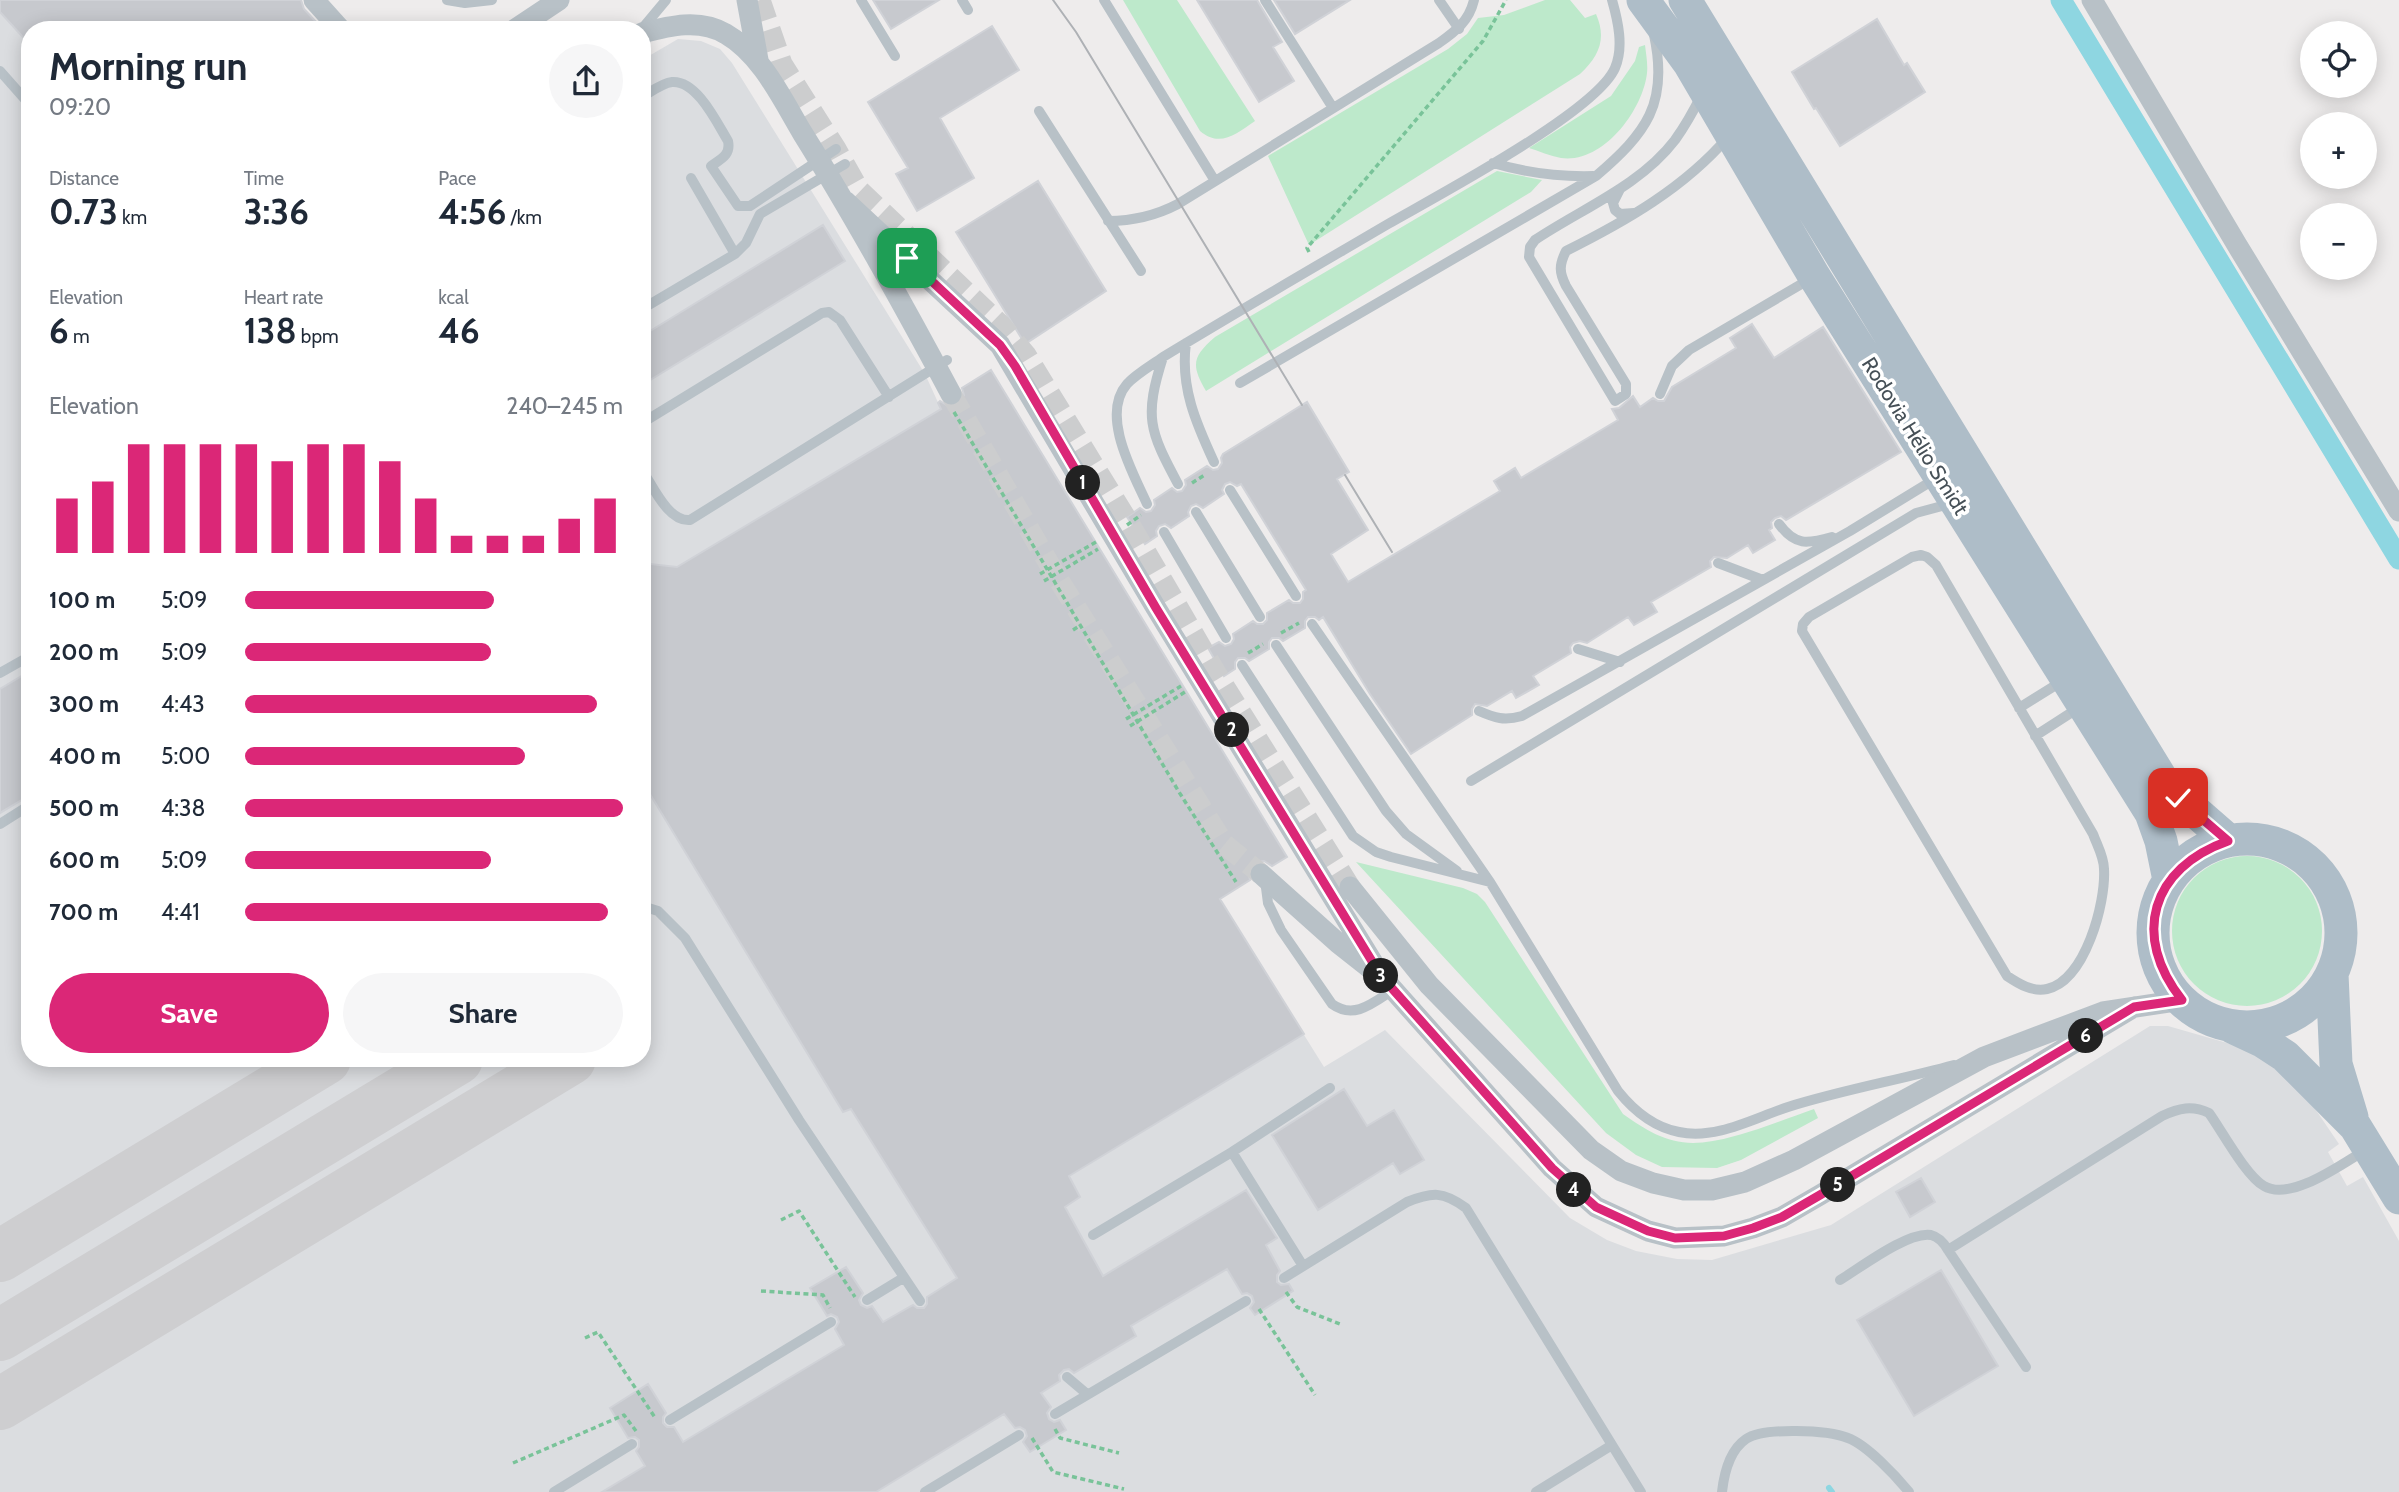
<!DOCTYPE html>
<html lang="en">
<head>
<meta charset="utf-8">
<style>
  body { margin:0; font-family:Cabin,sans-serif; background:#f6f6f7; color:#1f2937; height:100vh; display:flex; flex-direction:column; font-size:26px; white-space:nowrap }
  * { box-sizing:border-box; margin:0 }
  p { font-size:23px; color:#747a83 }
  .icon { flex:none; width:38px; height:38px; fill:none; stroke:currentColor; stroke-width:2; stroke-linecap:round; stroke-linejoin:round }
  .map { position:relative; flex:1; overflow:hidden }
  .panel { position:absolute; left:21px; top:21px; width:630px; height:1046px; display:flex; flex-direction:column; background:#fff; border-radius:28px; box-shadow:0 4px 18px #0003 }
  .panel>* { flex:none }
  .controls { position:absolute; left:2300px; top:21px; display:grid; gap:14px }
  .controls a { display:grid; place-items:center; width:77px; height:77px; border-radius:50%; background:#fff; box-shadow:0 4px 18px #0003; font-size:35px }
  .pin { position:absolute; display:grid; place-items:center; width:60px; height:60px; color:#fff; margin:-30px; border-radius:14px; box-shadow:0 4px 10px #0006 }
  .km { position:absolute; width:35px; height:35px; margin:-18px; border-radius:50%; background:#222; color:#fff; font-size:19px; line-height:35px; text-align:center }
  .round { display:grid; place-items:center; flex:none; width:74px; height:74px; border-radius:37px; background:#f6f6f7 }
  .headline { display:flex; align-items:center; justify-content:space-between; height:119px; padding:0 28px }
  h1 { font-size:38px; font-weight:800; line-height:52px }
  .metrics { display:grid; grid-template-columns:repeat(3,1fr); gap:10px; height:119px; padding:7px 28px }
  .metrics div { display:grid; align-content:center }
  .metrics b { font-size:35px; font-weight:800 }
  .metrics small { font-size:19px; font-weight:400 }
  .metrics p { font-size:19px }
  .chart { height:196px; padding:14px 28px }
  .chart p { display:flex; justify-content:space-between }
  .chart svg { width:100%; height:126px; margin-top:7px; stroke:#db2777; stroke-width:6 }
  .button { display:flex; gap:14px; margin-top:auto; padding:14px 28px }
  .button a { flex:1; height:80px; border-radius:42px; background:#db2777; color:#fff; font-size:28px; font-weight:800; line-height:80px; text-align:center }
  .button a+a { background:#f6f6f7; color:#1f2937 }
  ul { padding:0 28px; list-style:none; font-size:23px }
  li { display:grid; grid-template-columns:112px 84px 1fr; align-items:center; height:52px }
  li i { height:18px; border-radius:9px; background:#db2777 }
  .map>svg:first-child { display:block }
  .airport { fill:#dbdde0 }
  .green { fill:#bde9cb }
  .lines { fill:none; stroke-linecap:round; stroke-linejoin:round }
  .stream { stroke:#8ed6e1; stroke-width:6 }
  .canal { stroke:#8ed6e1; stroke-width:21 }
  .taxiway { stroke:#ceced0; stroke-width:52 }
  .building { fill:#c7c9ce; stroke:#d0d2d7; stroke-width:2 }
  .street-tunnel { stroke:#cccdce; stroke-width:21; stroke-dasharray:21 10; stroke-linecap:butt }
  .path { stroke:#79c399; stroke-width:3.5; stroke-dasharray:5 3.5; stroke-linecap:butt }
  .lane { stroke:#b8c1c7; stroke-width:10 }
  .street { stroke:#b8c1c7; stroke-width:21 }
  .primary { stroke:#aebdc8; stroke-width:33 }
  .tram { stroke:#aeb1b5; stroke-width:2 }
  .route-casing { stroke:#fff; stroke-width:14 }
  .route { stroke:#db2777; stroke-width:9 }
  .labels { text-anchor:middle; stroke-width:7; stroke-linejoin:round; paint-order:stroke }
  .street-label { font-size:21px; fill:#465057; stroke:#fff }
</style>
</head>
<body>
<div class="map">
<svg width="2399" height="1492" viewBox="0 0 2399 1492">
  <rect width="100%" height="100%" fill="#eeecec"/>
  <path class="airport" d="M0 0 30 30V1059H642V60L678 39 701 41 720 49 732 63 925 374 941 409 1229 893 1220 900 1324 1067 1385 1030 1570 1218 1607 1240 1636 1251 1677 1259 1712 1260 1831 1225 2150 1026H2168L2234 1045 2259 1055 2307 1097 2339 1144 2328 1152 2347 1186 2363 1177 2399 1241V1492H0Z"/>
  <path class="green" d="M1123 0H1177L1255 121C1236 134 1220 148 1200 131Z
    M1545 0H1570L1585 18 1596 14C1607 39 1599 56 1580 74L1309 245 1268 156 1448 49 1467 34 1478 18 1504 15Z
    M1645 45C1646 54 1648 64 1647 73 1643 110 1603 164 1561 158 1550 156 1539 151 1529 148L1611 96 1635 61 1639 47Z
    M1497 171 1542 180 1531 192 1206 391C1191 365 1192 357 1215 337Z
    M2172 931a75 75 0 1 1 150 0a75 75 0 1 1-150 0Z
    M1356 862 1463 888 1477 894 1485 902 1623 1114C1644 1129 1666 1143 1693 1143 1728 1143 1779 1121 1814 1109L1818 1118 1741 1160 1717 1168 1662 1167 1636 1155 1606 1133Z"/>
  <g class="lines">
    <path class="stream" d="M1829 1488 1832 1492"/>
    <path class="canal" d="M2061 0 2399 559"/>
    <path class="taxiway" d="M0 1256 325 1059
      M0 1335 457 1059
      M0 1404 570 1059"/>
  </g>
  <path class="building" d="M0 0H301L304 9 318 24 311 30H30V45L0 12Z
    M873 0H939L891 29Z
    M1197 0H1257L1282 42 1273 47 1294 81 1259 102Z
    M1274 0H1350L1295 34Z
    M1877 19 1904 65 1907 63 1925 92 1840 146 1816 108 1814 109 1792 72Z
    M992 26 1019 70 940 118 974 178 917 211 896 174 908 168 868 102Z
    M1038 181 1106 291 1025 344 956 232Z
    M823 225 845 261 642 385V336Z
    M1752 324 1774 358 1823 327 1901 452 1786 520 1781 516 1775 518 1771 522 1772 528 1769 530 1775 540 1753 553 1748 545 1727 558 1714 557 1710 561 1711 567 1651 602 1657 612 1634 625 1628 617 1587 643 1580 641 1573 643 1570 647 1571 653 1533 676 1539 685 1516 698 1512 691 1487 706 1475 704 1472 709V715L1411 754 1370 694 1323 617 1319 620 1315 617H1308L1305 621V628L1283 641 1279 638H1272L1269 642V649L1249 661 1245 658H1238L1235 662V669L1224 676 1208 648 1219 642 1225 646 1231 644 1234 639 1233 634 1253 621 1257 624H1263L1267 620V613L1289 600 1293 603H1300L1303 599V592L1306 590 1241 484 1237 486 1230 482 1225 484 1222 490 1224 494 1203 508 1196 504 1191 506 1188 512 1189 516 1171 528 1165 524 1159 526 1156 531 1157 536 1145 544 1127 517 1140 508 1146 512 1151 511 1155 505 1154 500 1172 488 1177 492 1182 491 1186 485 1185 480 1207 466 1213 470 1218 469 1222 463 1221 458 1223 454 1307 402 1349 472 1337 479 1368 530 1331 554 1348 582 1500 491 1494 481 1515 468 1521 478 1618 420 1612 409 1619 408 1633 396 1640 407 1653 398 1658 401H1664L1672 387 1736 348 1730 338Z
    M991 370 1287 857 1272 866 1264 861 1256 862 1248 871 1250 880 1220 899 1304 1034 1069 1176 1080 1197 1065 1207 1103 1276 1246 1190 1277 1238 1266 1245 1280 1271 1277 1275V1282L1281 1285 1289 1284 1293 1291 1255 1315 1250 1308 1254 1302 1252 1296 1247 1293 1242 1294 1227 1269 1131 1326 1136 1336 1074 1373 1069 1369 1064 1370 1059 1375 1060 1381 1041 1393 1051 1407 1047 1413 1049 1419 1054 1422 1060 1420 1066 1430 1030 1452 1023 1442 1027 1436 1025 1430 1020 1427 1015 1428 1004 1414 876 1492H602L645 1466 636 1451 639 1447V1440L635 1437 628 1438 610 1408 648 1384 666 1413 663 1417V1423L667 1427H674L683 1442 844 1345 835 1329 839 1322 837 1317 831 1314 827 1316 810 1288 846 1267 863 1293 859 1300 861 1305 867 1308 872 1306 883 1322 913 1305 917 1308H924L927 1304V1297L957 1278 851 1109 843 1112 642 781V563L677 567 941 409 938 403 940 401 950 407 958 405 964 395 962 388Z
    M30 671V795L0 813V689Z
    M1344 1089 1367 1126 1394 1110 1424 1160 1400 1174 1393 1163 1318 1210 1272 1135Z
    M1921 1178 1935 1202 1910 1217 1896 1192Z
    M1941 1270 1998 1366 1914 1416 1857 1320Z"/>
  <g class="lines">
    <path class="street-tunnel" d="M760 0 782 64 836 149 859 190 1000 324 1026 355 1129 523 1216 673 1350 887
      M951 394 1055 574 1224 844 1261 874"/>
    <path class="path" d="M1309 252 1307 248 1483 41 1506 0
      M954 412 1179 792 1236 882
      M1192 483 1206 474
      M1127 525 1141 515
      M1040 574 1096 542
      M1044 581 1098 549
      M1073 630 1081 625
      M1281 633 1299 623
      M1248 653 1263 644
      M1126 719 1181 686
      M1130 726 1185 692
      M781 1220 799 1211 855 1297
      M761 1291 823 1295 830 1308
      M1286 1292 1297 1307 1340 1324
      M1259 1309 1315 1395
      M585 1338 598 1332 656 1419
      M1055 1429 1060 1438 1119 1453
      M1032 1438 1053 1472 1124 1489
      M513 1463 624 1415 636 1431"/>
    <path class="lane" d="M447 0 465 3 492 0
      M861 0 895 56
      M962 0 968 10
      M1104 0 1215 181
      M1265 0 1333 108
      M1439 0 1459 29
      M641 30 666 0
      M0 71 30 105
      M1702 94C1694 110 1685 126 1675 140 1640 186 1581 209 1535 240L1530 247 1529 257 1615 401 1626 394V384L1566 286C1559 272 1559 265 1566 251 1626 221 1684 188 1728 137
      M642 97C651 92 662 83 672 82 697 80 717 123 728 141 731 155 721 159 711 166L738 206H750L836 149
      M1039 111 1141 271
      M1493 163C1527 173 1557 177 1593 176
      M691 178 735 254
      M1620 189 1613 203 1615 210 1620 214 1634 213
      M1108 221C1134 221 1155 216 1178 204L1439 43C1456 31 1469 21 1474 0
      M642 309 735 254 746 243 760 214 845 164
      M1186 343C1180 387 1196 423 1214 462
      M1163 357C1144 417 1149 430 1178 484
      M1240 383 1596 176C1646 133 1669 104 1654 35
      M1660 394 1672 366 1689 350 1810 279
      M642 423 822 313 829 312 840 320 889 397
      M642 470C653 486 668 522 690 520L947 360
      M1230 490 1296 596
      M1147 504C1133 473 1100 415 1127 384 1136 374 1152 365 1163 357 1237 312 1313 268 1388 224 1435 197 1596 112 1615 68 1624 47 1618 21 1612 0
      M1196 512 1260 617
      M1779 524C1795 546 1807 544 1832 537
      M1164 532 1226 638
      M1921 555 1927 557 1936 565 2093 834C2097 845 2104 857 2104 869 2106 903 2085 981 2047 989 2032 992 2019 984 2007 976L1802 631 1803 624 1809 617 1912 557Z
      M1718 563 1763 580
      M1312 624 1490 882 1618 1091C1634 1111 1653 1127 1679 1132 1716 1140 1754 1118 1788 1107 1842 1090 1899 1080 1954 1065
      M1276 645 1386 811 1406 834 1457 871
      M1578 649 1620 662
      M1242 665 1353 836 1376 852 1391 857 1490 882
      M0 673 30 656
      M2019 708 2064 680
      M1479 711C1495 718 1504 721 1522 716L1850 531 1935 479
      M2035 736 2080 707
      M1471 781 1916 513 1953 503
      M0 824 30 805
      M1265 880 1268 903 1281 930 1332 1004C1354 1020 1373 1003 1393 990
      M642 906 658 911 685 938 799 1120 920 1301
      M1232 1152 1303 1266
      M1093 1235 1232 1152 1330 1088
      M1948 1250 2162 1116C2179 1108 2192 1105 2209 1113 2222 1131 2246 1176 2264 1186 2291 1202 2343 1163 2367 1149
      M1284 1278 1407 1202C1432 1192 1443 1191 1466 1208L1641 1492
      M1840 1280C1860 1268 1908 1231 1931 1235 1939 1237 1944 1243 1948 1250L2026 1367
      M867 1300 903 1278
      M1067 1377 1087 1394
      M1055 1414 1246 1301
      M670 1420 831 1322
      M554 1492 632 1444
      M925 1492 1019 1435
      M1536 1492 1612 1445
      M1722 1492C1724 1474 1730 1450 1746 1439 1764 1427 1828 1430 1848 1438 1867 1445 1896 1476 1909 1492"/>
    <path class="street" d="M314 0 341 30
      M747 0 758 60
      M2092 0 2237 245 2399 511
      M514 30 559 0
      M642 33C669 26 700 18 726 34 762 55 782 99 803 134 856 219 904 306 951 394
      M845 201 1000 345 1156 608 1381 976 1552 1168 1596 1207 1648 1231 1675 1238 1724 1236 1753 1228 1782 1217 1820 1195 2134 1007
      M1261 874 1338 943 1371 969
      M1350 887 1429 985 1591 1150 1621 1171 1653 1183 1684 1190H1712L1745 1182 1794 1160 1984 1057 2103 1012 2182 1000"/>
    <path class="primary" d="M1643 0 1689 63 1814 276 2151 813 2161 841 2169 880
      M1685 0 2166 786 2228 840
      M2153 933a94 94 0 1 1 188 0a94 94 0 1 1-188 0Z
      M2332 974 2336 1064 2352 1117
      M2232 1027 2262 1041 2285 1056 2355 1126 2399 1198"/>
    <path class="tram" d="M1053 0 1076 32 1302 405
      M1345 475 1392 552"/>
  </g>
  <g class="lines">
    <defs>
      <path id="route" d="M907 258 1000 345 1015 366 1156 608 1381 976 1552 1168 1596 1207 1648 1231 1675 1238 1724 1236 1753 1228 1782 1217 1820 1195 2134 1007 2182 1000C2131 936 2151 868 2228 841L2178 798"/>
    </defs>
    <use href="#route" class="route-casing"/>
    <use href="#route" class="route"/>
  </g>
  <g class="labels">
    <g class="street-label">
      <text transform="translate(1915 436) rotate(58)" y="7">Rodovia Hélio Smidt</text>
    </g>
  </g>
</svg>
<div class="controls">
<a><svg class="icon" aria-label="locate" viewBox="0 0 24 24"><circle cx="12" cy="12" r="6"/><path d="M12 2v4M12 18v4M2 12h4M18 12h4"/></svg></a>
<a>+</a>
<a>−</a>
</div>
<div class="pin" style="left:907px;top:258px;background:#1e9e55"><svg class="icon" aria-label="arrive" viewBox="0 0 24 24"><path d="M6 21V4h12l-3 4 3 4H6"/></svg></div>
<div class="pin" style="left:2178px;top:798px;background:#d93025"><svg class="icon" aria-label="check" viewBox="0 0 24 24"><path d="M5 12l5 5 9-10"/></svg></div>
<b class="km" style="left:1083px;top:483px">1</b>
<b class="km" style="left:1232px;top:730px">2</b>
<b class="km" style="left:1381px;top:976px">3</b>
<b class="km" style="left:1574px;top:1190px">4</b>
<b class="km" style="left:1838px;top:1185px">5</b>
<b class="km" style="left:2086px;top:1036px">6</b>
<section class="panel">
<div class="headline"><div><h1>Morning run</h1><p>09:20</p></div><a class="round"><svg class="icon" aria-label="share" viewBox="0 0 24 24"><path d="M12 15V3M7 8l5-5 5 5M5 13v7h14v-7"/></svg></a></div>
<div class="metrics">
<div><p>Distance</p><b>0.73<small> km</small></b></div>
<div><p>Time</p><b>3:36</b></div>
<div><p>Pace</p><b>4:56<small> /km</small></b></div>
</div>
<div class="metrics">
<div><p>Elevation</p><b>6<small> m</small></b></div>
<div><p>Heart rate</p><b>138<small> bpm</small></b></div>
<div><p>kcal</p><b>46</b></div>
</div>
<div class="chart"><p><span>Elevation</span>240–245 m</p>
<svg viewBox="0 0 160 44" preserveAspectRatio="none"><path d="M5 44V25M15 44V19M25 44V6M35 44V6M45 44V6M55 44V6M65 44V12M75 44V6M85 44V6M95 44V12M105 44V25M115 44V38M125 44V38M135 44V38M145 44V32M155 44V25"/></svg>
</div>
<ul>
<li><b>100 m</b>5:09<i style="width:66%"></i></li>
<li><b>200 m</b>5:09<i style="width:65%"></i></li>
<li><b>300 m</b>4:43<i style="width:93%"></i></li>
<li><b>400 m</b>5:00<i style="width:74%"></i></li>
<li><b>500 m</b>4:38<i style="width:100%"></i></li>
<li><b>600 m</b>5:09<i style="width:65%"></i></li>
<li><b>700 m</b>4:41<i style="width:96%"></i></li>
</ul>
<div class="button"><a>Save</a><a>Share</a></div>
</section>
</div>
</body>
</html>
